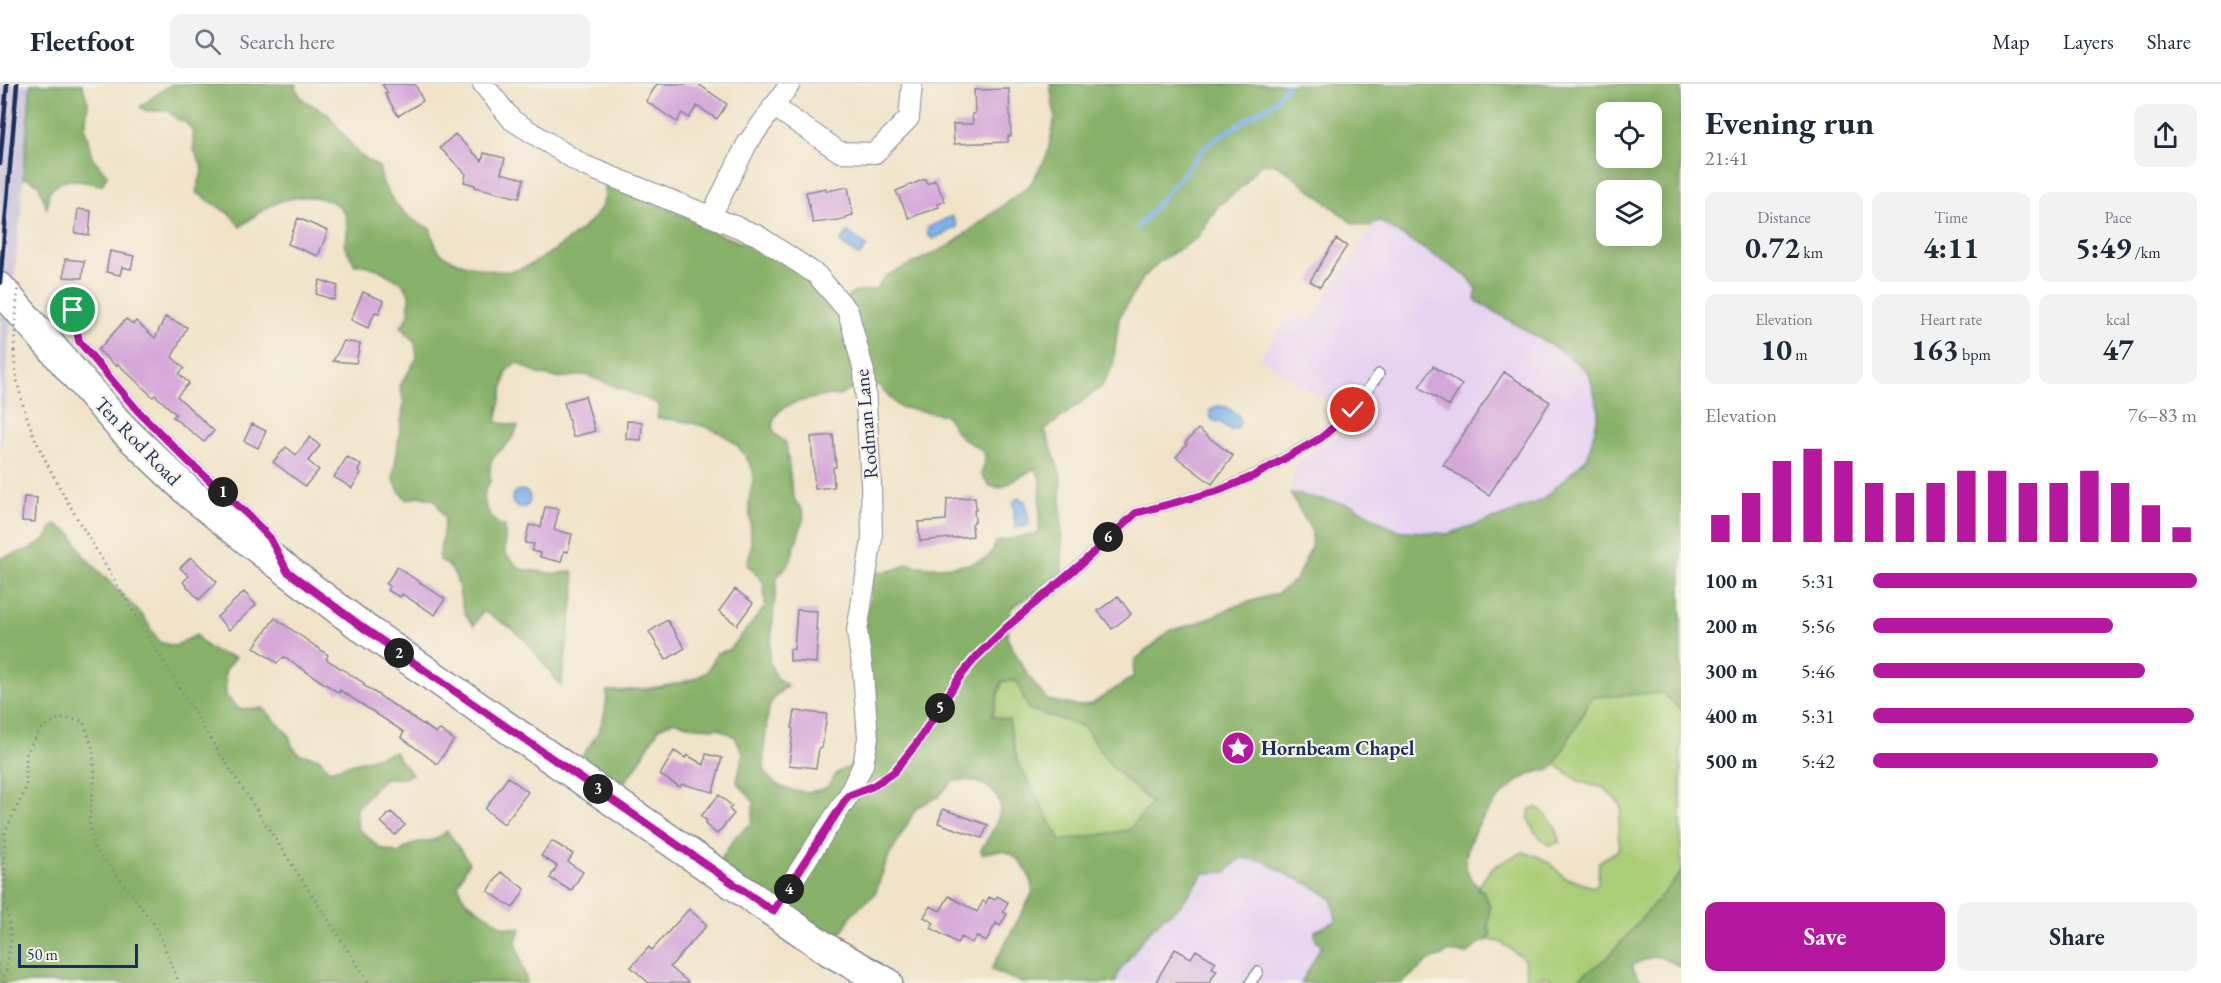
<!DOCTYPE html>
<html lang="en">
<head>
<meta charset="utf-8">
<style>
  body { margin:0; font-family:"EB Garamond",serif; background:#f2f2f3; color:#1f2937; height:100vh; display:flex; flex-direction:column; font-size:22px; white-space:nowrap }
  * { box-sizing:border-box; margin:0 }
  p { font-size:20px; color:#747a83 }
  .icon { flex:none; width:33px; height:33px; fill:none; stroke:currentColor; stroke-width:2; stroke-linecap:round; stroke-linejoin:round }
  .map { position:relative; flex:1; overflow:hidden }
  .drawer { display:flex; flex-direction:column; background:#fff; width:540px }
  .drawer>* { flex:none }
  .buttons { position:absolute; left:1596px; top:18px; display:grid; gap:12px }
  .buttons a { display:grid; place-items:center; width:66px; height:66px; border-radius:12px; background:#fff; box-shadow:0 3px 15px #0003; font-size:30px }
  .scale { position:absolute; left:18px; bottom:15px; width:120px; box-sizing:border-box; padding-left:6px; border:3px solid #1b2f5e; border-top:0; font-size:16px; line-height:21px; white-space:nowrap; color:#1b2f5e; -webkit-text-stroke:4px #f7f3e8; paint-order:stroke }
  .pin { position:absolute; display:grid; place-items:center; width:51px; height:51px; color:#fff; margin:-26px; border:3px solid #fff; border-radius:50%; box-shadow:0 2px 6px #0007 }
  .km { position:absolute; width:30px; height:30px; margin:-15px; border-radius:50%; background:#222; color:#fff; font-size:16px; line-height:30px; text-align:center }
  .round { display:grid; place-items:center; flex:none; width:63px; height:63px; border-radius:12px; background:#f2f2f3 }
  .overview { display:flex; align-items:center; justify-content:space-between; height:102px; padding:0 24px }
  h1 { font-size:33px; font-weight:700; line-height:45px }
  .stats { display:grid; grid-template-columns:repeat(3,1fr); gap:9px; height:102px; padding:6px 24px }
  .stats div { display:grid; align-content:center; border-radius:12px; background:#f2f2f3; text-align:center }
  .stats b { font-size:30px; font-weight:700 }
  .stats small { font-size:16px; font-weight:400 }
  .stats p { font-size:16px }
  .chart { height:168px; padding:12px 24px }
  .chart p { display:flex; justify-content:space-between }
  .chart svg { width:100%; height:108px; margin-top:6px; stroke:#b5179e; stroke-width:6 }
  .cta { display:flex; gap:12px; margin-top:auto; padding:12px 24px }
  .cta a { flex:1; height:69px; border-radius:12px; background:#b5179e; color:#fff; font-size:24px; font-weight:700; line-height:69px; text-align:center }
  .cta a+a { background:#f2f2f3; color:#1f2937 }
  ul { padding:0 24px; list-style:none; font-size:20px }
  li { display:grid; grid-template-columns:96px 72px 1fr; align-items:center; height:45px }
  li i { height:15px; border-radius:8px; background:#b5179e }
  header { display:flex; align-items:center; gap:36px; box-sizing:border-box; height:84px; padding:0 30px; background:#fff; border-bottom:2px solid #e0e1e3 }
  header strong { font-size:28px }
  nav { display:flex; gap:33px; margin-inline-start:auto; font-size:21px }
  .search { width:420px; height:54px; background:#f2f2f3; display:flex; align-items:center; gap:15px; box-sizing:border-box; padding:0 21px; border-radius:12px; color:#747a83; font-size:22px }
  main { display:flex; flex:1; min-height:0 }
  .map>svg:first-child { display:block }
  .built { fill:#e5d3f1 }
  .industrial { fill:#c7c0d9 }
  .green { fill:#aace78; stroke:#627e6b; stroke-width:1.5 }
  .forest { fill:#87b168; stroke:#517063; stroke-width:1.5; fill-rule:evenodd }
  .water { fill:#7bb1e9; stroke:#4b70a4; stroke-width:1.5 }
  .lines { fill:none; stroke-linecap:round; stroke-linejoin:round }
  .stream { stroke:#7bb1e9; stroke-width:4.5 }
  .building { fill:#d5a7d9 }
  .service-casing { stroke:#868993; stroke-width:12 }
  .minor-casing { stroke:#868993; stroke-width:22 }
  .primary-casing { stroke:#868993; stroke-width:33 }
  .path { stroke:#868993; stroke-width:3; stroke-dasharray:1.5 4.5; stroke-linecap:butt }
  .service { stroke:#fff; stroke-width:9 }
  .minor { stroke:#fff; stroke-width:20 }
  .primary { stroke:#fff; stroke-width:30 }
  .rail { stroke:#1b2f5e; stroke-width:4.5 }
  .path-bridge { stroke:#868993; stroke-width:3; stroke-dasharray:1.5 4.5; stroke-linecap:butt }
  .route-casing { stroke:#fff; stroke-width:12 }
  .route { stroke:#b5179e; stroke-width:8 }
  .labels { text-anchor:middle; stroke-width:4.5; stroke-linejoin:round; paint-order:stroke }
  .street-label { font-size:20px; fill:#1b2f5e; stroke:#f7f3e8 }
  .poi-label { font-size:20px; font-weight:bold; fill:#1b2f5e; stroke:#f7f3e8; text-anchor:start }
</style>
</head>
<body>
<header>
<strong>Fleetfoot</strong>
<div class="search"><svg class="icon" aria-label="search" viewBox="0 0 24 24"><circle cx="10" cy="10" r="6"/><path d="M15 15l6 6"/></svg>Search here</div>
<nav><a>Map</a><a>Layers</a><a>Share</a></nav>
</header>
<main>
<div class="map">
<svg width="1681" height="899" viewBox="0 0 1681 899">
  <rect width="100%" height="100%" fill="#f7f3e8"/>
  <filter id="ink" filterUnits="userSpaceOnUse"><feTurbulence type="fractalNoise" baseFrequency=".0167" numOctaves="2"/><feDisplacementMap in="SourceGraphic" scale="12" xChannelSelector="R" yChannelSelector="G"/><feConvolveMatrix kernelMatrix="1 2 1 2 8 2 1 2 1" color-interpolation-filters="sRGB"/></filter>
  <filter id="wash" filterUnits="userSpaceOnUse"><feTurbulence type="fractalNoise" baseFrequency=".008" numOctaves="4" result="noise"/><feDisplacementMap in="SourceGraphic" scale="24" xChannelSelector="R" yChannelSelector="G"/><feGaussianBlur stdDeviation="1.35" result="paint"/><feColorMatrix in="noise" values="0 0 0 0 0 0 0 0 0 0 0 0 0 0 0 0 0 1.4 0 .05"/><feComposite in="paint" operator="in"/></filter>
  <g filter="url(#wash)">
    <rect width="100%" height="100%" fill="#f0e3c8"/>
    <path class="built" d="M1377 136 1468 193 1477 205 1475 216 1567 271 1589 289 1599 328 1588 373 1542 416 1508 430 1448 450 1395 446 1352 421 1290 409 1297 378 1346 347 1340 327 1260 274 1292 228 1309 237Z
      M1241 774 1263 777 1288 791 1311 801 1332 815 1336 837 1301 899H1115L1119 888 1146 851 1163 834 1180 822 1204 788H1226Z"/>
    <path class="industrial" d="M0 0H31L21 124 23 130 20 136 12 218 0 375Z"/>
    <path class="green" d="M1002 597H1018L1028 625 1084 642 1112 683 1152 720 1129 746 1061 757 1017 677 1009 637 992 632Z
      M1663 609 1681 626V789L1609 872 1573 899H1554L1549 893H1536L1533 899H1524L1527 893 1524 875 1501 858 1489 856 1490 850 1488 841 1490 822 1478 802 1493 783 1523 768 1539 773 1548 778 1564 793 1592 803 1598 800 1599 778 1617 767 1620 762 1618 750 1621 726 1620 720 1604 704 1580 698 1555 680 1592 613Z
      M1537 723C1549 732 1558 743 1560 758L1551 761C1538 754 1525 740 1530 725Z"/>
    <path class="forest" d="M31 0H82L88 19 85 45 92 73 107 91 102 101 71 96 61 98 49 107 47 125 39 101 28 94 23 95Z
      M171 0H297L295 4 303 16 327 29 359 71 380 84C379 106 409 139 430 144 433 153 434 163 441 169 453 180 495 189 511 187 535 184 587 145 600 125 605 118 605 111 605 103L615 102 687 133 704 145 781 173 841 218 853 209 875 205 886 192 949 162 1030 101 1047 72 1055 33 1050 0H1681V626L1663 609 1592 613 1553 684C1545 686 1535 688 1527 692 1499 706 1460 754 1467 786 1469 793 1476 800 1480 806L1484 807V811L1490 822 1488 841 1490 850 1489 856 1480 859 1467 870 1446 868 1443 872 1430 876 1402 899H1301L1322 861 1315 854V847L1336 837 1332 815 1311 801 1288 791 1263 777 1241 774 1226 788 1204 789 1180 822 1163 834 1146 851 1119 888 1115 899H1022L991 886 1032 810C1035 795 1018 767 1001 767 995 766 988 769 982 770L981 766C987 755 1001 736 1000 723 997 700 972 694 953 697L938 713 917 723 887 776 875 810 852 830 830 868 712 788 736 752 752 739 754 718 737 698 743 668 735 653 718 644 695 643 673 637 659 644 635 685 608 717 569 689C591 661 607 644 607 607 628 607 696 602 708 586 712 581 714 574 717 569L729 566 765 523 764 499 747 480C754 461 750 439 749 420 749 409 755 397 753 387 753 384 748 378 747 375 729 343 690 337 657 334L659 320 586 291 557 294 538 290 517 278 507 286 496 338 518 342C512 362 496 366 491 378 489 384 490 392 490 397 489 400 487 402 486 405 480 418 492 441 505 442V470L521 485 556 490 573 487 575 505 561 602 527 558 510 543 483 527 474 542C471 538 467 534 465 529 456 508 463 488 439 475L445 435 435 416 419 412 407 416 399 407 393 394 404 319 400 302 417 274 415 258 401 243 409 231V209L402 199 378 185 364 181H355L344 160C348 154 347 149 347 142 347 113 311 110 289 115 271 118 254 132 240 143L231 131 196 108 203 85 194 66 193 47 185 38 177 35 168 27H147L140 23ZM1606 28H1652V74H1606ZM1274 79 1291 90 1352 139 1371 143 1378 136 1468 193 1477 205 1475 216 1567 271 1589 289 1599 327 1588 373 1542 416 1508 430 1448 450 1395 446 1352 421 1290 409 1312 448 1311 464 1296 495 1278 509 1236 522 1195 540 1171 546 1135 576 1133 593 1092 620 1079 622 1047 616 1029 593 1007 554 1011 524 1062 491 1061 392 1045 346 1102 302 1113 281 1119 234 1142 195 1160 177 1197 154 1218 122 1244 101 1259 81ZM1606 106H1652V152H1606ZM862 300 879 301 899 323 945 331C951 337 953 345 959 351 974 367 994 359 981 390L990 402 1001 404 1035 384 1041 397 1039 449 996 458C994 464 992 470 986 474 971 483 923 486 907 479 899 486 884 489 874 488L863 553 861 641 856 646C860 659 861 675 848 683 844 686 839 686 836 690 832 695 831 701 825 704 805 713 767 706 764 681 762 671 765 659 766 648 768 625 767 615 788 602L776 593 769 577 777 493 790 478 804 433 802 425 795 417 792 407 786 359 774 349C765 319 810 315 831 311L838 312ZM1002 597H1017L1028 625 1084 643 1112 683 1152 719 1129 746 1061 757 1017 677 1009 636 992 632Z
      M56 441 71 449 84 472 143 532 159 558 175 562 196 551C205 564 220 572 236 573L225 587 226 612 239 625 263 624 289 651 292 662 299 670 319 674 329 686 395 668 400 677 412 690 404 694H385L375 703 356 725 358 744 380 764 398 769 414 759 434 756 447 747 469 778 458 800 465 816 504 843 521 844 516 857 527 899H0V474C19 469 46 464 52 443Z
      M1681 789V883C1657 870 1656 869 1631 882L1639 894 1647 899H1573L1609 872Z"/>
    <path class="water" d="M952 132 957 143 933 155 932 152 929 153 927 148 929 146 927 144Z
      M848 148 867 163 859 172 840 158Z
      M1218 322 1226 323 1238 331 1240 339 1237 345 1229 346C1227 344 1225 341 1223 340 1215 336 1208 338 1210 326Z
      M512 415a9 9 0 1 1 18 0a9 9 0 1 1-18 0Z
      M1018 414 1025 417 1029 437 1027 442 1018 444 1015 442 1013 418Z"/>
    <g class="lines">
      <path class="stream" d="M1138 143 1209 59 1274 18 1288 0"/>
    </g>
    <g id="blocks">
      <path class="building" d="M382 0H415L423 17 398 32 385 10 388 9Z
        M657 0H698L727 20 717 35 697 22 689 34 682 29 677 38 646 17Z
        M1009 5 1011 52H1008V58L954 60 953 40H973L972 30H975L974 6Z
        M455 50 482 77 484 69 505 74 501 89 524 95 519 114 475 103V101L464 98 466 90 440 64Z
        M925 95 927 100 935 96 945 117 938 120 939 123 909 134 896 107Z
        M848 103 853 131 846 133V135L813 139 806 108 826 104V107Z
        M78 125 91 127 89 151 75 149Z
        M298 134 328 147 318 172 288 160Z
        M1336 155 1347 162 1320 203 1310 197Z
        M110 167 134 172 131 185 122 183 120 191 106 188Z
        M65 175 84 177 82 194 64 193Z
        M320 196 338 202 334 216 316 210Z
        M363 208 384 217 379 229 375 228 368 244 351 236Z
        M165 233 187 243 172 273 184 284 179 290 189 299 177 312 214 347 204 358 173 333 176 330 155 311 153 313 118 280 116 282 98 266 126 235 133 240 136 237 155 254Z
        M344 257 360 260 356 279 333 277Z
        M1433 282 1462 301 1449 322 1419 303Z
        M1504 288 1550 318 1489 411 1443 381Z
        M585 312 595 347 573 353 564 318Z
        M627 337 642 338 641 356 626 355Z
        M252 340 266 347 258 364 244 357Z
        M1198 345 1233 372 1212 400 1176 373 1187 360 1185 359Z
        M833 351 836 383H833L834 403 815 405 811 353Z
        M310 353 320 362 308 377 319 386 305 402 273 378 286 363 296 371Z
        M347 373 361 381 358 387 361 389 352 404 334 393Z
        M24 413 37 414 35 438 22 437Z
        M975 413 976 426H974L975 437 972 440 973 452 920 457 918 438 946 436 947 415Z
        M545 423 559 425 554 446 572 450 568 468 564 467 561 478 540 473 541 469 532 467 534 460 525 459 529 441 541 443Z
        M191 473 217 498 199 516 183 498 189 492 180 484Z
        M397 483 445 515 435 531 402 510 400 513 387 506 389 502 386 500Z
        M735 505 753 519 737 541 719 527Z
        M244 508 256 521 229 546 217 533Z
        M1118 512 1131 530 1112 545 1098 527Z
        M797 526 817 527 816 547H818L816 579 790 577V565H794Z
        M275 534 328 571 326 575 364 599 363 601 436 649 440 646 454 656 437 680 401 653 404 648 340 606 339 609 284 573 277 579 254 563Z
        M667 536 685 564 666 576 649 548Z
        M795 627 827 630 822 664H819L816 684 789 681 793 646 792 644Z
        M674 667 685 674 687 671 704 681 706 670 722 674 713 708 682 700 680 703 660 691Z
        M508 693 528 708 504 740 485 725Z
        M719 711 732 722 729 725 734 730 717 750 705 740 707 737 701 732Z
        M943 725 988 741 982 754 938 739Z
        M391 728 405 741 395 751 381 738Z
        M552 757 573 770 568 778 583 788 571 807 550 794 557 782 541 772Z
        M501 788 525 805 513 824 488 807Z
        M949 812 977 828 983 817 986 819 989 813 995 816 997 812 1008 818 1003 828 1007 830 1000 842 996 839 986 858 976 852 972 859 961 853 957 859 931 844 934 839 924 833 930 822 940 827Z
        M689 825 707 841 670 883 689 899H649L631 883 649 863 652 866Z
        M1175 865 1191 874 1196 866 1216 878 1212 884 1217 886 1209 899H1155Z"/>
    </g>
  </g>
  <g filter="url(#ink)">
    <use href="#blocks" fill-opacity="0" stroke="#868993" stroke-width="1.5"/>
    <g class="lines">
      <defs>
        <path id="service" d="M73 226 79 257 138 327 186 375 248 431 270 454 275 464
          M851 711 873 702 894 688 917 659 959 593 977 572 1007 543 1081 480 1136 429 1218 407 1253 392 1321 354 1353 326 1379 290
          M1250 899 1258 888"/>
        <path id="minor" d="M483 0 512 36 583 81 757 151 817 191 848 227 864 288 871 399 872 455 857 547 863 589 868 654 863 681 848 712 773 827
          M773 22 840 68 875 69 909 34 912 0
          M711 132 747 60 790 0"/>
        <path id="primary" d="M0 204 121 343 192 411 259 465 365 545 830 867 887 899"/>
      </defs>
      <use href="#service" class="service-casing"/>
      <use href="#minor" class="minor-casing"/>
      <use href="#primary" class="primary-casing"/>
      <path class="path" d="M14 267C16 326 45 378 74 429L204 645 369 899
        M4 899 11 854 4 803 5 748 26 704V668L42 644 60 634 83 637 92 662 95 691 89 736 94 764 121 796 156 843 179 899"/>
      <use href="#service" class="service"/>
      <use href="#minor" class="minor"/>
      <use href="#primary" class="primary"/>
      <path class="rail" d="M0 80 7 0
        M0 199 17 0"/>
      <path class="path-bridge" d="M14 267 18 198"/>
    </g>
  </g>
  <g class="lines" filter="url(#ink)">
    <defs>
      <path id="route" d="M73 226 79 257 104 287 138 327 188 377 248 431 270 454 287 487 365 545 773 827 848 712 873 702 894 688 917 659 959 594 977 572 1007 543 1081 480 1136 429 1218 407 1254 392 1321 354 1353 326"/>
    </defs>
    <use href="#route" class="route-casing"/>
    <use href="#route" class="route"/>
  </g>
  <defs>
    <symbol id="sight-disc" viewBox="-11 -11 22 22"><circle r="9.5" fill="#b5179e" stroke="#f7f3e8"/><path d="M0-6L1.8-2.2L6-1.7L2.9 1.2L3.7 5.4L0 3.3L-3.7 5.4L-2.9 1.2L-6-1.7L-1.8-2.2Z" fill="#fff"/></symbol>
  </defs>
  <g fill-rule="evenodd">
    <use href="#sight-disc" x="1219" y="645" width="38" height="38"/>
  </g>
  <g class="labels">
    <g class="street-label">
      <text transform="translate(866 340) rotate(-95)" y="7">Rodman Lane</text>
      <text transform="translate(138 357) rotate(46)" y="7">Ten Rod Road</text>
    </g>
    <g class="poi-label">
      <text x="1261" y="671">Hornbeam Chapel</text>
    </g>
  </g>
</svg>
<div class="buttons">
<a><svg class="icon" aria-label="locate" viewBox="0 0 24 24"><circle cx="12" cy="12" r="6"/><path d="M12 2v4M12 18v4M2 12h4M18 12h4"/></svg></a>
<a><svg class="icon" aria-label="layers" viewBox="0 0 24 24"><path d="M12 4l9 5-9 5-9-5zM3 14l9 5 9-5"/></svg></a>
</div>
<div class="scale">50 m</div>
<div class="pin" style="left:73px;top:226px;background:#1e9e55"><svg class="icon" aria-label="arrive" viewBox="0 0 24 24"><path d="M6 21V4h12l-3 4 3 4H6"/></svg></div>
<div class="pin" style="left:1353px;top:326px;background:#d93025"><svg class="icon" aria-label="check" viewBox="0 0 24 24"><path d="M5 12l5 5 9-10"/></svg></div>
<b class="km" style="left:223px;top:408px">1</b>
<b class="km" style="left:399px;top:569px">2</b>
<b class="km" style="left:598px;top:705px">3</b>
<b class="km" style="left:789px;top:805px">4</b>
<b class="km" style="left:940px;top:624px">5</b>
<b class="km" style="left:1108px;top:453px">6</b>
</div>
<section class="drawer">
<div class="overview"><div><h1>Evening run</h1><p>21:41</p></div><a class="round"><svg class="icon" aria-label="share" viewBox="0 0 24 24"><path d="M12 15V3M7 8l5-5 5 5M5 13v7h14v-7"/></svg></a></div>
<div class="stats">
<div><p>Distance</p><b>0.72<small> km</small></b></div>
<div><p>Time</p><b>4:11</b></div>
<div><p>Pace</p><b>5:49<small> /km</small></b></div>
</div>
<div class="stats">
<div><p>Elevation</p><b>10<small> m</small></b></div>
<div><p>Heart rate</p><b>163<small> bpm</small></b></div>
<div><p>kcal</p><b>47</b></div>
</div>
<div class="chart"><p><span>Elevation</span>76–83 m</p>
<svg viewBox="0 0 160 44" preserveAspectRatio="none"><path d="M5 44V33M15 44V24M25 44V11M35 44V6M45 44V11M55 44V20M65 44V24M75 44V20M85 44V15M95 44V15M105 44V20M115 44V20M125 44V15M135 44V20M145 44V29M155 44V38"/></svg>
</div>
<ul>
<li><b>100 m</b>5:31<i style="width:100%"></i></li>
<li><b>200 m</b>5:56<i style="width:74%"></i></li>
<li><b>300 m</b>5:46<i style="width:84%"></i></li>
<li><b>400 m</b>5:31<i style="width:99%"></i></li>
<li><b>500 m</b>5:42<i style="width:88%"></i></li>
</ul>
<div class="cta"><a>Save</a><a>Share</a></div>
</section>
</main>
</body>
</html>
